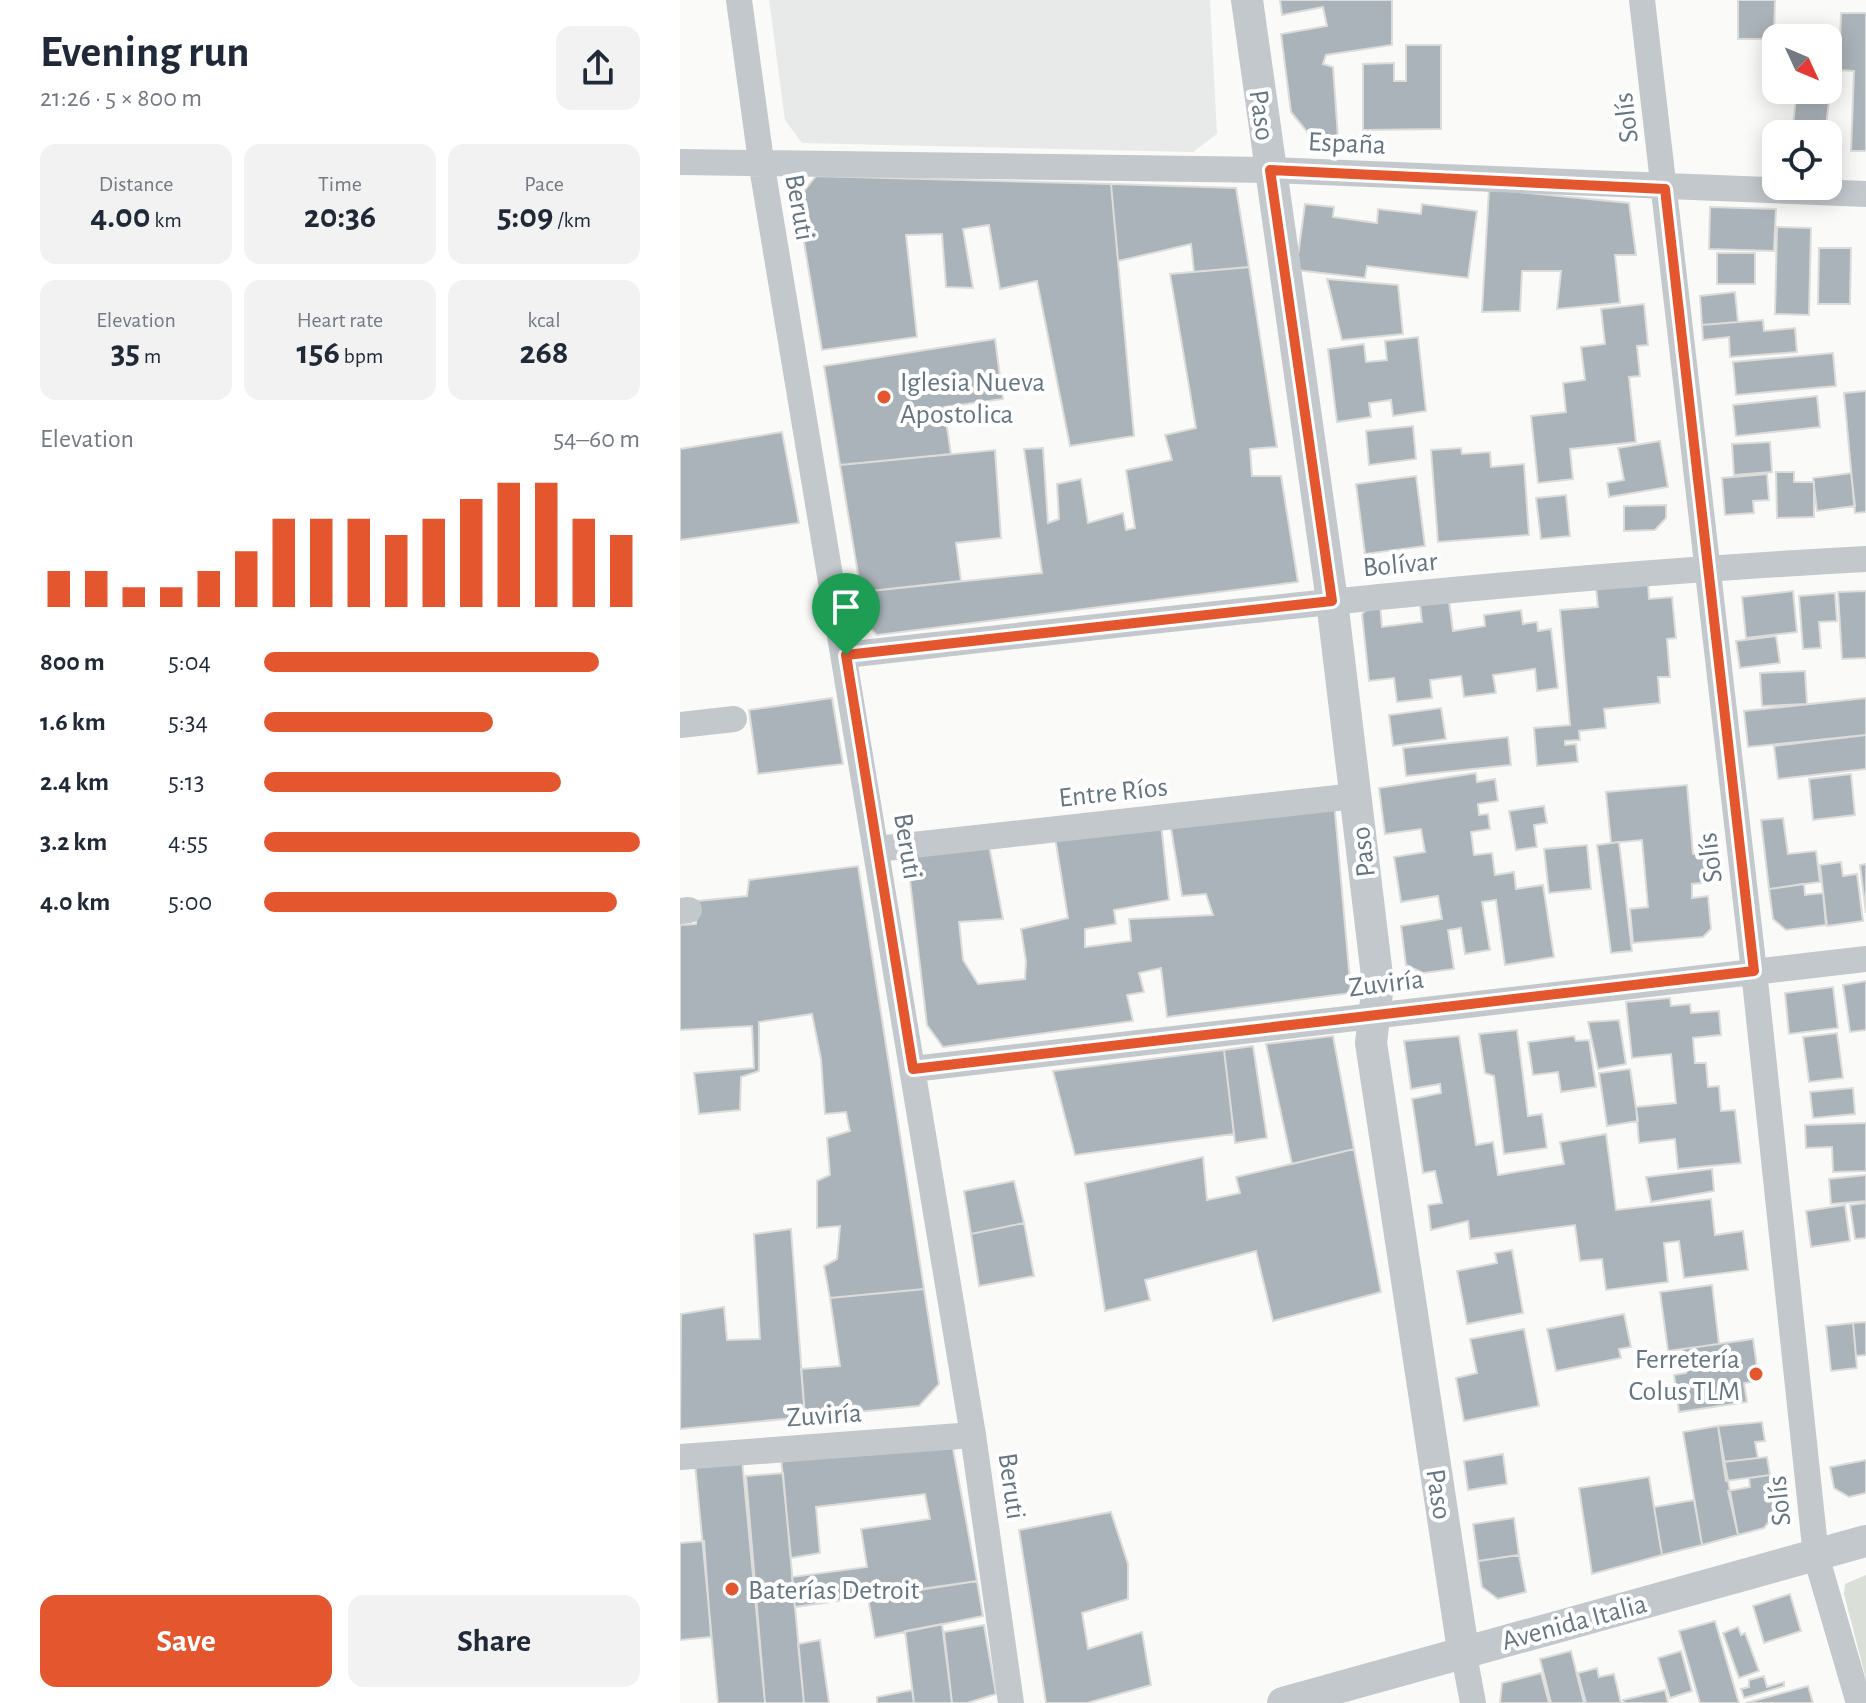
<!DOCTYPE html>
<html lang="en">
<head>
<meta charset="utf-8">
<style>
  body { margin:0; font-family:"Alegreya Sans",sans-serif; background:#f2f2f3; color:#1f2937; height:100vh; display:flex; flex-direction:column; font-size:30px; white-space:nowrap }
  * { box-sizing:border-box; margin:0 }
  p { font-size:26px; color:#747a83 }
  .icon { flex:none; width:44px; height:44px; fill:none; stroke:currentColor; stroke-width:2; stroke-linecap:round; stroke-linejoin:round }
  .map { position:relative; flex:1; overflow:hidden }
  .details { display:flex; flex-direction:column; background:#fff; width:680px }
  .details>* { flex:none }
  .needle { width:52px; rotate:134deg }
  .tools { position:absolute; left:1082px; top:24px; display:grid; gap:16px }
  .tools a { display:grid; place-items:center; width:80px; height:80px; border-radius:16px; background:#fff; box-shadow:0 4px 20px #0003; font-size:40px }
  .pin { position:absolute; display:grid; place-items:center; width:68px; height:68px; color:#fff; margin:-82px -34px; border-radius:50% 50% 50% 0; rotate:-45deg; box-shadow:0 0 8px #0007 }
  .pin .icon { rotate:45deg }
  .round { display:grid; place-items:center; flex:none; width:84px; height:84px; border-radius:16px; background:#f2f2f3 }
  .head { display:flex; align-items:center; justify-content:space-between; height:136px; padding:0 40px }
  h1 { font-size:44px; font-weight:600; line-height:60px }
  .metrics { display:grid; grid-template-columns:repeat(3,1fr); gap:12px; height:136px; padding:8px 40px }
  .metrics div { display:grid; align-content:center; border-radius:16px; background:#f2f2f3; text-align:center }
  .metrics b { font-size:34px; font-weight:600 }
  .metrics small { font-size:22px; font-weight:400 }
  .metrics p { font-size:22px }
  .chart { height:224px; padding:16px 40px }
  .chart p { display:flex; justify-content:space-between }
  .chart svg { width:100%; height:144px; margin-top:8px; stroke:#e4572e; stroke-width:6 }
  .cta { display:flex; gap:16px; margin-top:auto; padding:16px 40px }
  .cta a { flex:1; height:92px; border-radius:16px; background:#e4572e; color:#fff; font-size:32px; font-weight:600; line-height:92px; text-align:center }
  .cta a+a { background:#f2f2f3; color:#1f2937 }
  ul { padding:0 40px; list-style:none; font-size:26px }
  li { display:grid; grid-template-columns:128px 96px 1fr; align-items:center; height:60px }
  li i { height:20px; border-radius:10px; background:#e4572e }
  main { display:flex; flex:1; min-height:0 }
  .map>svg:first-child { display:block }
  .built { fill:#e8e9e9 }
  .green { fill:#dadfd7 }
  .building { fill:#aab3b9; stroke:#dcdcda; stroke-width:2 }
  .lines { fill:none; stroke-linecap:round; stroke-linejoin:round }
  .minor { stroke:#c3c8cc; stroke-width:26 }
  .tertiary { stroke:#c3c8cc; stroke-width:32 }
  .route-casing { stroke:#fff; stroke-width:16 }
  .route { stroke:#e4572e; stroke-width:10 }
  .poi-dot { fill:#e4572e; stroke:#fff; stroke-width:3 }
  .labels { text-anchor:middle; stroke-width:8; stroke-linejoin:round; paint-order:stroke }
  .street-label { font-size:28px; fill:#657683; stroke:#fff }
  .poi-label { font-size:28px; fill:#657683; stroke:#fff; text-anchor:start }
</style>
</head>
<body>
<main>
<section class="details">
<div class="head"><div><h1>Evening run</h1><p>21:26 · 5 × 800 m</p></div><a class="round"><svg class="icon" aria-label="share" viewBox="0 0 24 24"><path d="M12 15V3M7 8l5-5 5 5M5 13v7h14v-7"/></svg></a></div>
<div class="metrics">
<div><p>Distance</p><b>4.00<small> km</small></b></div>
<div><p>Time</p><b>20:36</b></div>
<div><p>Pace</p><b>5:09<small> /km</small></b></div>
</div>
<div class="metrics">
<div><p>Elevation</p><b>35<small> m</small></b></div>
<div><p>Heart rate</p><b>156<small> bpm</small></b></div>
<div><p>kcal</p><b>268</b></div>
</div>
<div class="chart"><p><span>Elevation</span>54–60 m</p>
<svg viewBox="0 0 160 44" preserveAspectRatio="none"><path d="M5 44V33M15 44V33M25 44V38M35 44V38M45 44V33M55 44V27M65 44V17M75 44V17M85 44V17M95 44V22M105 44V17M115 44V11M125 44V6M135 44V6M145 44V17M155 44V22"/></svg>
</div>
<ul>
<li><b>800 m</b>5:04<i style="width:89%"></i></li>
<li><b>1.6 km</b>5:34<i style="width:61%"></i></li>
<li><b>2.4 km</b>5:13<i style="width:79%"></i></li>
<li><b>3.2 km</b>4:55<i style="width:100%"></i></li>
<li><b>4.0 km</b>5:00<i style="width:94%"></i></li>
</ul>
<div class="cta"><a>Save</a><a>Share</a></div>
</section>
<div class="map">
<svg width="1186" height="1703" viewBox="0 0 1186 1703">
  <rect width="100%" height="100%" fill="#fafaf8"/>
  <path class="built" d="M89 0H530L537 134 513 152 122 143 105 120Z"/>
  <path class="green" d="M1186 1575V1679L1164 1594 1165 1584Z"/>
  <path class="building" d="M600 0H712V45L646 55 643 64 653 67 658 137 628 133 611 112 601 34 647 26 643 7 602 15Z
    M1058 0H1095L1094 39H1058Z
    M1161 13H1186V151H1171L1174 71 1159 70Z
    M1124 32 1157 36 1145 134H1112L1117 90H1148V38H1123Z
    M726 45H761V129L683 130V64L714 63V81H726Z
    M136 176 431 184 454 436 390 446 357 281 320 289 309 225 283 229 293 288 266 287 262 234 226 235 237 337 142 350 117 200Z
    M431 184 556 188 569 267 514 272 511 244 438 261Z
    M809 189 949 203 956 255H935L940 303 877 309 881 271H842L840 311 802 312Z
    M625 204 654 207 653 217 697 223 698 209 741 214 742 204 797 211 788 278 687 266 685 278 616 270Z
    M1030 207 1096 209 1094 251 1029 249Z
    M1097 227 1131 228 1129 315 1095 314Z
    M1139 248H1171L1170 304H1138Z
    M1037 253H1075V284H1037Z
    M569 267 597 447 570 449 572 476H601L618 582 197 635 187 626 181 592 362 573 344 449 363 448 368 523 379 519 377 484 401 479 408 523 443 513 446 530 455 528 446 470 492 460 485 435 516 428 490 274Z
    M647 279 718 285 723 334 662 340Z
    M1055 292 1058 322 1022 325 1020 296Z
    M964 304 968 345 957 346 960 376 949 377 956 442 890 449 893 479 858 483 851 416 886 412 883 383 905 380 901 347 925 344 921 309Z
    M1083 320 1084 331 1115 328 1117 352 1050 357 1049 337 1023 340 1022 325Z
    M738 337 746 411 713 416 711 400 689 403 691 417 657 422 648 349 684 344 686 362 707 360 705 341Z
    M315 339 323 399 264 407 271 454 160 465 144 366Z
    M1153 353 1156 386 1056 395 1053 362Z
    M1186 391V512L1175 513 1164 393Z
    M1137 396 1140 427 1056 436 1053 405Z
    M733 426 736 459 689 465 686 431Z
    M102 432 119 523 0 540V449Z
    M980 441 988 487 929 497 927 483 944 480 938 448Z
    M1090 442 1092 472 1054 475 1052 444Z
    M781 448 782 454 810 452 811 467 844 464 849 535 758 542 751 450Z
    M315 450 321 538 276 543 281 581 181 592 160 465Z
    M1096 472H1114V482H1134V517L1097 518Z
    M1171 473 1175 506 1137 511 1133 478Z
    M1087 474 1089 500 1073 501 1074 513 1045 515 1042 478Z
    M736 476 745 546 685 554 676 484Z
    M886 495 890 536 861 539 856 498Z
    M986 505V518L975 530 944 531V506Z
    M968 583 969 599 992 597 996 638 987 639 990 677H978L980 703 924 709 926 728 899 731 900 740 885 741V745L896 744 898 762 857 766 854 728 890 725 880 610 918 607 916 588Z
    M1113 591 1117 632 1066 638 1062 597Z
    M1186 591V658L1162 659 1158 592Z
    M1155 593 1157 621 1139 622 1141 648 1123 649 1119 596Z
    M769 601 773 631 805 626 804 615 841 610 843 624 857 622 858 631 871 629 878 688 857 691 855 669 813 675 816 693 784 697 781 676 750 680 752 698 717 702 714 678 689 681 682 614 691 605 700 604 702 627 742 622 740 605Z
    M1096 636 1100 663 1060 668 1056 641Z
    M1125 671 1127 704 1082 706 1080 673Z
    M152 698 163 764 78 774 69 710Z
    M1186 698V735L1068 747 1064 711Z
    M761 708 766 739 713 746 709 715Z
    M1186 735V769L1098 779 1094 746Z
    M828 737 831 765 726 776 723 748Z
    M796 773 797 782 815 779 818 801 798 804 799 815 808 814 810 829 791 832 794 855 812 853 815 875 834 872 836 889 863 885 874 957 825 965 816 900 802 902 810 950 785 954 781 928 768 930 774 969 743 973 726 965 721 926 762 919 758 896 721 902 714 857 745 852 741 829 705 834 699 788Z
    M1171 774 1175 815 1133 820 1129 779Z
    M1007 785 1013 854 1031 853 1033 882 1012 884V898L1028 896 1031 929 1023 937 953 943 950 909 968 907 962 840 931 843 926 792Z
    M654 801 671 993 487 1017 481 968 459 973 464 992 447 995 453 1021 263 1047 247 1025 227 855 309 845 323 919 279 922 283 960 298 984 345 979 346 961 341 929 388 918 375 837 481 823 489 900 434 910 436 924 405 929V947L451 941 449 919 533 915 526 894 502 896 490 822Z
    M864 806 867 823 854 825 857 847 836 850 829 811Z
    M1103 818 1108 854 1136 851 1140 882 1089 889 1081 820Z
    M939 842 952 951 931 953 917 845Z
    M907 845 911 889 869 893 864 849Z
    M1161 862 1163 876 1177 874 1183 921 1147 926 1140 865Z
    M1186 864V913L1180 865Z
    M178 866 244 1289 150 1298 144 1266 157 1259 160 1226 137 1228V1181L150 1175 147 1138 170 1131 166 1112 145 1114 141 1059 132 1014 79 1022V1071L61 1077 60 1110 19 1114 14 1073 74 1068 72 1026 0 1030V925L16 924 17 901 67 896 69 880Z
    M1124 884 1125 895 1143 893 1146 925 1106 930 1093 919 1089 889Z
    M1186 981V1030L1170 1032 1163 985Z
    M1153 987 1158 1028 1109 1034 1105 993Z
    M990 998 991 1006 1010 1004 1011 1013 1039 1011 1041 1035 1013 1038 1015 1063H1026L1028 1087 1039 1086 1041 1111 1055 1110 1061 1163 998 1169 995 1139 959 1143 956 1107 996 1103 991 1054 952 1058 946 1002Z
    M939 1020 946 1064 918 1069 908 1022Z
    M837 1030 848 1116 862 1114 867 1148 824 1154 814 1076 805 1073 799 1034Z
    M1157 1033 1163 1078 1129 1082 1123 1037Z
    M653 1036 674 1149 612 1164 586 1044Z
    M779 1036 796 1145 813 1142 818 1175 884 1164 880 1142 926 1134 936 1210 1031 1199 1035 1235 1063 1231 1068 1270 1004 1278 999 1241 984 1243 988 1282 926 1290 922 1259 900 1261 895 1225 790 1239 788 1221 751 1230 748 1205 762 1203 755 1171 743 1173 732 1099 761 1093 760 1084 731 1089 724 1041Z
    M894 1036 896 1041 909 1040 916 1087 881 1092 878 1072 853 1075 848 1042Z
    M573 1046 587 1138 555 1143 544 1050Z
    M544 1050 554 1134 395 1155 373 1071Z
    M950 1069 958 1121 927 1126 919 1073Z
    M1173 1088 1175 1114 1133 1118 1130 1092Z
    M1186 1123V1171L1153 1172 1152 1147 1126 1148 1125 1125Z
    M674 1149 701 1292 593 1321 576 1251 465 1280 470 1300 425 1311 405 1183 523 1157 527 1200 560 1193 556 1177Z
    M1032 1169 1034 1191 971 1202 966 1177Z
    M1186 1175V1201L1151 1204 1149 1179Z
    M334 1181 344 1223 291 1234 284 1191Z
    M1186 1203V1238L1175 1239 1170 1205Z
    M1165 1205 1170 1241 1131 1247 1126 1211Z
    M344 1223 354 1276 299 1286 291 1234Z
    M111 1229 125 1417 0 1429 1 1314 44 1307 47 1340 80 1339 74 1234Z
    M832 1250 843 1313 787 1324 777 1271 817 1263 815 1253Z
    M1032 1285 1039 1344 988 1351 980 1292Z
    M244 1289 259 1384 239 1406 125 1417 121 1369 160 1366 150 1298Z
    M944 1314 951 1347 939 1349 941 1358 876 1371 867 1329Z
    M1186 1322V1355L1176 1356 1173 1323Z
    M1173 1323 1177 1368 1151 1371 1146 1326Z
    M844 1329 859 1406 784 1421 776 1378 797 1373 790 1339Z
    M1073 1339 1079 1381 1064 1383 1067 1402 999 1412 994 1375 1006 1373 1003 1349Z
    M1082 1422 1085 1441 1075 1442 1078 1458 1043 1462 1038 1426Z
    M1038 1426 1058 1535 1022 1545 1003 1432Z
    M272 1443 297 1581 115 1607 112 1577 187 1567 181 1529 250 1519 245 1494 136 1507 140 1553 111 1558 101 1458Z
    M823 1454 827 1484 788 1490 784 1461Z
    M1087 1457 1090 1475 1046 1481 1043 1462Z
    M62 1459 85 1703H38L15 1464Z
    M1186 1460V1493L1169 1497 1154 1488 1150 1467Z
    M103 1473 115 1607 124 1703H85L66 1476Z
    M1090 1475 1096 1512 1084 1528 1058 1535 1048 1491 1070 1487 1069 1478Z
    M969 1477 982 1555 912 1574 899 1488Z
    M1014 1500 1022 1545 982 1555 974 1507Z
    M431 1512 448 1564V1599L402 1613 408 1649 462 1632 471 1685 407 1703H366L339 1530Z
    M834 1518 839 1555 798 1561 793 1524Z
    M24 1541 31 1637 0 1640V1543Z
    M839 1555 846 1592 818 1599 802 1587 798 1561Z
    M297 1581 303 1616 195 1638 188 1598Z
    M1110 1594 1121 1631 1084 1643 1073 1606Z
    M1035 1621 1059 1703H1020L999 1631Z
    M262 1624 272 1703H234L225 1631Z
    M304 1625 316 1694 287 1703H272L264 1632Z
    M1058 1627 1061 1635 1065 1633 1079 1671 1059 1678 1043 1633Z
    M140 1640 149 1703H124L118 1644Z
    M891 1651 904 1703H871L860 1659Z
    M1001 1651 1012 1691 990 1698 978 1658Z
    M917 1668 919 1677 934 1674 941 1703H906L898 1673Z
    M861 1673 869 1703H820L822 1683Z
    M1084 1676 1087 1687 1104 1682V1686L1064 1698 1061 1689 1069 1687V1680Z
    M1128 1686 1133 1703H1066Z
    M232 1690 234 1703H197V1697Z
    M985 1690 988 1703H944L943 1700Z"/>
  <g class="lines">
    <path class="minor" d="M59 0 81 161 293 1435 331 1703
      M962 0 1074 971 1136 1556 1179 1703
      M0 162 590 170 1186 194
      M166 655C505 617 845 577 1186 559
      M0 725 54 719
      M197 849 675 796
      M0 911 9 910
      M233 1069 1186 959
      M0 1457 293 1435
      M783 1650 793 1703"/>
    <path class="tertiary" d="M567 0 652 601 698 984 691 1043 783 1650
      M603 1703 1186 1541"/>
  </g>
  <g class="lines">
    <defs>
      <path id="route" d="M590 170 985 189 1074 971 233 1069 166 655 652 601Z"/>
    </defs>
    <use href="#route" class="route-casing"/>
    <use href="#route" class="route"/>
  </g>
  <g class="poi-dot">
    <circle cx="204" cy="397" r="8"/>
    <circle cx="1076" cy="1374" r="8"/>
    <circle cx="52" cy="1589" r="8"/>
  </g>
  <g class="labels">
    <g class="street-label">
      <text transform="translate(583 115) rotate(82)" y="10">Paso</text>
      <text transform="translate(945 118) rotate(-97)" y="10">Solís</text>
      <text transform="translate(667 142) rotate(3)" y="10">España</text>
      <text transform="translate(121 207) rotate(80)" y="10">Beruti</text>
      <text transform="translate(720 563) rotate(-5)" y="10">Bolívar</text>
      <text transform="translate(433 791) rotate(-6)" y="10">Entre Ríos</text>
      <text transform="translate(229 846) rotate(81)" y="10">Beruti</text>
      <text transform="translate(682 852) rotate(-97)" y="10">Paso</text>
      <text transform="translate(1029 858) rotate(-97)" y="10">Solís</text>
      <text transform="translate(706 982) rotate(-7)" y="10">Zuviría</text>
      <text transform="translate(144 1414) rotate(-4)" y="10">Zuviría</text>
      <text transform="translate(333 1486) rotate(82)" y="10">Beruti</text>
      <text transform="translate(760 1494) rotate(81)" y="10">Paso</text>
      <text transform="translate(1098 1501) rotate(-96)" y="10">Solís</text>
      <text transform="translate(894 1621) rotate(-15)" y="10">Avenida Italia</text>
    </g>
    <g class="poi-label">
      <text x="220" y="391">Iglesia Nueva<tspan x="220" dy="32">Apostolica</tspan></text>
      <text x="1060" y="1368" text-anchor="end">Ferretería<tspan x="1060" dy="32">Colus TLM</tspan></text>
      <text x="68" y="1599">Baterías Detroit</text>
    </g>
  </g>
</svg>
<div class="tools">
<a><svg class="needle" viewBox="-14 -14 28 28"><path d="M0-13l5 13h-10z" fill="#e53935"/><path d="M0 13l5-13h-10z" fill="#747a83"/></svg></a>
<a><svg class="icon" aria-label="locate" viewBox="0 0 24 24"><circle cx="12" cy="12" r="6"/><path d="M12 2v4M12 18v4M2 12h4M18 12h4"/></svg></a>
</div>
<div class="pin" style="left:166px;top:655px;background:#1e9e55"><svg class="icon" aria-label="arrive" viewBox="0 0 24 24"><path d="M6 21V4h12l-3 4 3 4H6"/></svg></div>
</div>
</main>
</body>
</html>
